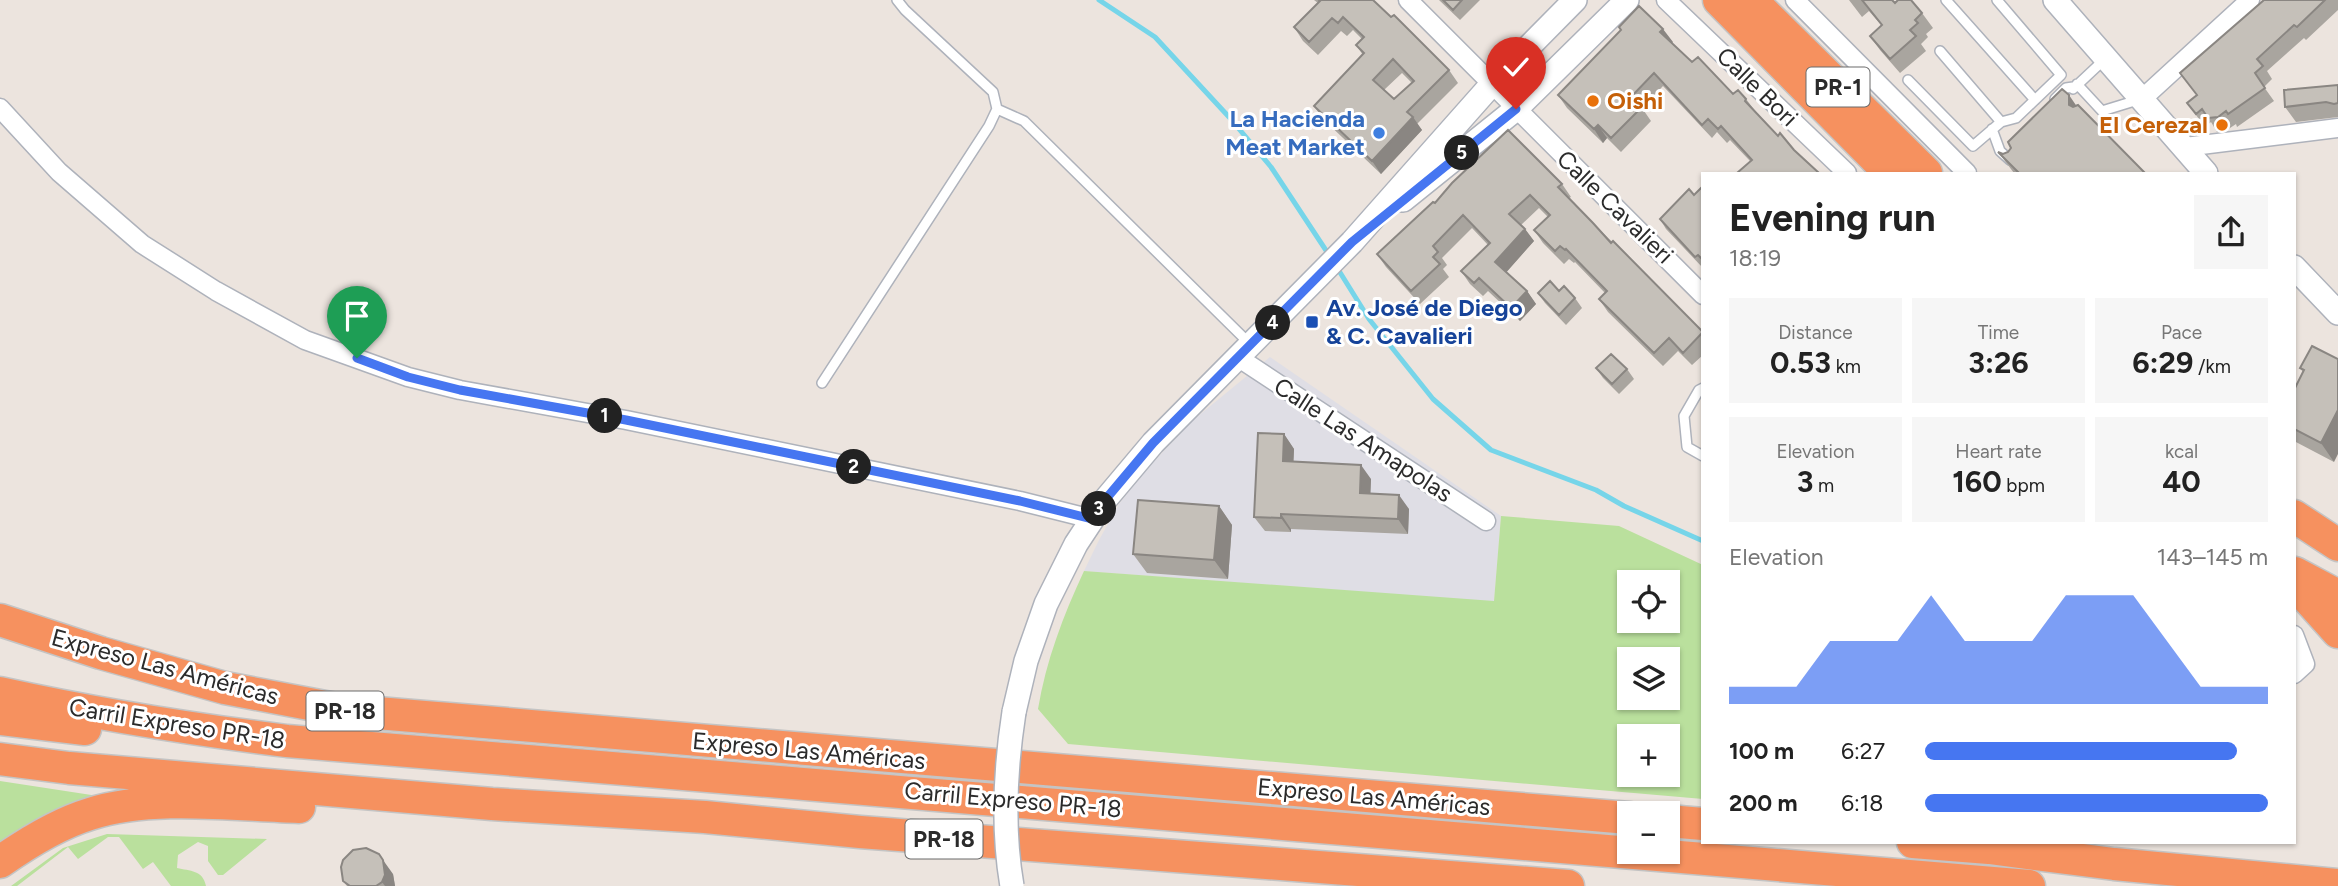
<!DOCTYPE html>
<html lang="en">
<head>
<meta charset="utf-8">
<style>
  body { margin:0; font-family:Figtree,sans-serif; background:#f6f6f6; color:#222; height:100vh; display:flex; flex-direction:column; font-size:26px; white-space:nowrap }
  * { box-sizing:border-box; margin:0 }
  p { font-size:23px; color:#767676 }
  .icon { flex:none; width:38px; height:38px; fill:none; stroke:currentColor; stroke-width:2; stroke-linecap:round; stroke-linejoin:round }
  .map { position:relative; flex:1; overflow:hidden }
  .details { position:absolute; left:1701px; top:172px; width:595px; height:672px; display:flex; flex-direction:column; background:#fff; border-radius:0px; box-shadow:0 2px 5px #0004 }
  .details>* { flex:none }
  .fabs { position:absolute; left:1617px; top:570px; display:grid; gap:14px }
  .fabs a { display:grid; place-items:center; width:63px; height:63px; border-radius:0px; background:#fff; box-shadow:0 2px 5px #0004; font-size:35px }
  .pin { position:absolute; display:grid; place-items:center; width:60px; height:60px; color:#fff; margin:-72px -30px; border-radius:50% 50% 50% 0; rotate:-45deg; box-shadow:0 0 7px #0007 }
  .pin .icon { rotate:45deg }
  .km { position:absolute; width:35px; height:35px; margin:-18px; border-radius:50%; background:#222; color:#fff; font-size:19px; line-height:35px; text-align:center }
  .round { display:grid; place-items:center; flex:none; width:74px; height:74px; border-radius:0px; background:#f6f6f6 }
  .head { display:flex; align-items:center; justify-content:space-between; height:119px; padding:0 28px }
  h1 { font-size:38px; font-weight:700; line-height:52px }
  .metrics { display:grid; grid-template-columns:repeat(3,1fr); gap:10px; height:119px; padding:7px 28px }
  .metrics div { display:grid; align-content:center; border-radius:0px; background:#f6f6f6; text-align:center }
  .metrics b { font-size:30px; font-weight:700 }
  .metrics small { font-size:19px; font-weight:400 }
  .metrics p { font-size:19px }
  .chart { height:196px; padding:14px 28px }
  .chart p { display:flex; justify-content:space-between }
  .chart svg { width:100%; height:126px; margin-top:7px; fill:#4676f1; opacity:.7 }
  ul { padding:0 28px; list-style:none; font-size:23px }
  li { display:grid; grid-template-columns:112px 84px 1fr; align-items:center; height:52px }
  li i { height:18px; border-radius:9px; background:#4676f1 }
  .map>svg:first-child { display:block }
  .industrial { fill:#dfdee5 }
  .green { fill:#bae09d; fill-rule:evenodd }
  .lines { fill:none; stroke-linecap:round; stroke-linejoin:round }
  .stream { stroke:#76d5e9; stroke-width:5 }
  .service-casing { stroke:#aeb2bb; stroke-width:12 }
  .minor-casing { stroke:#aeb2bb; stroke-width:21 }
  .tertiary-casing { stroke:#aeb2bb; stroke-width:26 }
  .motorway-casing { stroke:#c4c4c4; stroke-width:35 }
  .service { stroke:#fff; stroke-width:9 }
  .minor { stroke:#fff; stroke-width:18 }
  .tertiary { stroke:#fff; stroke-width:23 }
  .motorway { stroke:#f6915f; stroke-width:32 }
  .tertiary-bridge-casing { stroke:#aeb2bb; stroke-width:26; stroke-linecap:butt }
  .tertiary-bridge { stroke:#fff; stroke-width:23 }
  .wall { fill:#a9a59f; fill-rule:evenodd }
  .shaded-wall { fill:#8a8682 }
  .building { fill:#c5c0b9; stroke:#8a8682; stroke-width:2; fill-rule:evenodd }
  .route-casing { stroke:#fff; stroke-width:14 }
  .route { stroke:#4676f1; stroke-width:9 }
  .food-dot { fill:#e8710a; stroke:#fff; stroke-width:2.5 }
  .shop-dot { fill:#3f7fe0; stroke:#fff; stroke-width:2.5 }
  .transit-dot { fill:#1a4fb4; stroke:#fff; stroke-width:2.5 }
  .labels { text-anchor:middle; stroke-width:6; stroke-linejoin:round; paint-order:stroke }
  .shield { fill:#fff; stroke:#6b6b6b; stroke-width:2 }
  .shield-label { font-size:23px; font-weight:bold; fill:#2b2b2b }
  .street-label { font-size:24px; fill:#2b2b2b; stroke:#fff }
  .food-label { font-size:24px; font-weight:bold; fill:#c56008; stroke:#fff; text-anchor:start }
  .shop-label { font-size:24px; font-weight:bold; fill:#366cbe; stroke:#fff; text-anchor:end }
  .transit-label { font-size:24px; font-weight:bold; fill:#164399; stroke:#fff; text-anchor:start }
</style>
</head>
<body>
<div class="map">
<svg width="2338" height="886" viewBox="0 0 2338 886">
  <rect width="100%" height="100%" fill="#ece4de"/>
  <path class="industrial" d="M1270 357 1501 516 1494 602 1084 571 1099 540 1119 504 1145 471 1192 421Z"/>
  <path class="green" d="M1501 516 1619 526 1703 565V799L1068 744 1038 709C1046 661 1063 616 1084 571L1494 601ZM1629 583H1668V621H1629ZM1629 660H1668V698H1629ZM1629 737H1668V775H1629Z
    M0 781 98 796 0 854Z
    M107 834 267 839 223 875H218L208 861V846L198 842 178 855 177 868C190 871 203 870 206 886H171L153 862 143 869 119 837H108L78 859 68 847 17 886H11L63 848Z"/>
  <g class="lines">
    <path class="stream" d="M1099 0 1155 37 1229 117 1271 167 1329 255
      M1336 266 1369 319 1433 399 1491 450 1596 490 1624 506 1703 541"/>
    <defs>
      <path id="service" d="M1946 0 2035 100
        M1997 0 2061 75 2016 118 2001 122
        M1908 80 1973 146 2001 122 1940 51
        M2077 84 2102 111 2141 99
        M2073 89 2106 58
        M2055 99 2066 88 2073 87
        M997 109 1024 121 1251 345
        M1992 129 2000 151 2010 160
        M822 383 989 126 997 109 993 92 905 10 897 0
        M1703 388 1699 390 1684 416 1687 447 1703 456"/>
      <path id="minor" d="M1408 0 1703 295
        M1666 0 1847 173
        M1795 0 1967 173
        M2142 99 2250 0
        M0 108 59 172 142 244 216 291 305 340 408 377 460 390 626 420 1020 501 1092 519
        M2185 147 2338 128
        M1239 358 1486 521
        M2294 635 2305 664 2294 674"/>
      <path id="tertiary" d="M2055 0 2206 173
        M1403 200 1516 109 1627 0
        M2294 267 2338 313
        M1014 712 1026 661 1046 604 1076 544 1105 500 1153 443 1352 242 1492 84 1575 0"/>
      <path id="motorway" d="M1719 0 1890 173
        M1751 0 1926 173
        M2294 516 2338 545
        M2295 573 2338 596
        M2294 583 2338 632
        M0 620 101 653 225 688 341 710 1629 818
        M0 693C95 714 191 729 287 741L2029 886
        M0 719 85 729
        M0 759 69 768 492 804 705 817 860 832 1568 886
        M1668 821 1703 824
        M1913 842 1989 848 2114 864 2338 885
        M0 862C27 843 57 824 90 814 153 794 233 805 299 807"/>
    </defs>
    <use href="#service" class="service-casing"/>
    <use href="#minor" class="minor-casing"/>
    <use href="#tertiary" class="tertiary-casing"/>
    <use href="#motorway" class="motorway-casing"/>
    <use href="#service" class="service"/>
    <use href="#minor" class="minor"/>
    <use href="#tertiary" class="tertiary"/>
    <use href="#motorway" class="motorway"/>
    <defs>
      <path id="tertiary-bridge" d="M1012 886C1002 828 1005 770 1014 712"/>
    </defs>
    <use href="#tertiary-bridge" class="tertiary-bridge-casing"/>
    <use href="#tertiary-bridge" class="tertiary-bridge"/>
  </g>
  <path class="wall" d="M1314 0H1373L1449 70 1458 83 1417 124 1422 130 1381 174 1323 119 1314 106 1363 55 1356 45 1362 39 1353 30 1347 36 1341 31 1318 55 1303 41 1294 27 1318 3ZM1402 73 1412 83 1394 99 1384 90Z
    M1439 0H1480L1460 20Z
    M1849 0H1892L1895 3 1922 13 1933 28 1926 34 1928 37 1921 44 1926 51 1900 73 1880 50 1870 36 1882 26 1869 11 1862 17Z
    M2264 0H2338V10L2306 40 2304 38 2267 71 2272 79 2264 87 2274 101 2237 127 2236 124 2227 130 2217 132 2211 122 2205 127 2187 103 2197 95 2180 73Z
    M1673 42 1672 43 1692 62 1733 94 1746 99 1756 112 1778 136 1750 161 1730 140 1727 143 1717 132 1712 138 1663 86 1642 108 1651 121 1621 152 1607 138 1603 143 1567 108 1558 95Z
    M2338 85V117L2296 122 2285 107Z
    M2076 106 2145 173H2014L1998 152 2003 154 2008 152Z
    M1562 184 1571 197 1569 198 1593 223 1703 332V355L1692 365 1678 351 1663 366 1608 312 1599 299 1605 293 1575 262 1574 263 1569 259 1564 264 1543 243 1534 230 1548 217 1539 208 1521 225 1525 229 1534 241 1506 272 1527 291 1536 304 1520 321 1488 291 1483 296 1470 284 1461 271 1488 245 1472 228 1442 258 1447 265 1443 269 1449 277 1420 304 1386 267 1377 254 1435 203Z
    M1703 189V266L1702 267 1666 229 1660 219Z
    M1559 291 1575 298 1582 308 1566 325 1545 303 1538 293Z
    M2312 346 2334 462 2294 441V390L2303 372 2300 368Z
    M1596 368 1627 369 1634 379 1619 394 1603 378Z
    M1284 434 1294 449 1293 462 1371 479 1370 494 1409 509 1408 534 1291 529V532L1265 531 1254 517Z
    M1219 506 1232 525 1228 579 1147 573 1133 554Z
    M393 874 395 886H347L343 881Z"/>
  <path class="shaded-wall" d="M1663 29 1673 42 1670 45 1660 32Z
    M2069 95 2082 114 2069 105Z
    M1413 117 1422 130 1381 174 1372 161Z
    M1598 125 1607 138 1603 143 1594 129Z
    M1525 229 1534 241 1504 275 1495 262Z
    M1527 291 1536 304 1520 321 1511 308Z
    M2338 410V454L2334 462 2321 443Z
    M1284 434 1294 449 1293 476 1283 461Z
    M1361 465 1371 479 1370 507 1360 493Z
    M1399 495 1409 509 1408 534 1398 519Z
    M1219 506 1232 525 1228 579 1214 560Z
    M1281 514 1291 529V532L1281 518Z
    M383 860 393 874 395 886H385L382 882Z"/>
  <path class="building" d="M1319 0H1373L1391 17 1394 15 1449 70 1407 112 1413 117 1372 161 1314 106 1364 53 1356 45 1364 37 1343 17 1338 23 1332 18 1309 42 1294 27 1320 1ZM1393 59 1414 81 1394 99 1373 80Z
    M1443 0H1462L1453 10Z
    M1862 0H1892L1895 3 1898 0H1911L1922 13 1915 20 1918 23 1910 30 1916 36 1890 59 1870 36 1882 25Z
    M2264 0H2325L2297 27 2294 25 2257 59 2263 66 2255 73 2265 88 2228 114 2226 111 2218 117 2208 118 2202 109 2196 114 2187 103 2197 95 2180 73Z
    M1639 6 1663 29 1660 32 1692 62 1698 57 1733 94 1738 90 1746 99 1745 101 1778 136 1780 133 1794 150 1819 173H1737L1752 160 1721 126 1718 129 1708 119 1702 125 1654 73 1631 97 1642 107 1611 138 1598 125 1594 129 1558 95 1621 30 1619 27Z
    M2338 85V103L2334 104 2326 102 2285 107 2284 90Z
    M2062 89 2069 95V105L2073 107 2078 105 2145 173H2019L1998 152 2003 154 2008 152 2011 148 2008 142Z
    M1508 130 1562 184 1558 187 1593 223 1611 243 1613 241 1703 332 1683 353 1669 338 1654 353 1599 299 1607 291 1566 249 1565 250 1560 246 1555 251 1534 230 1550 215 1530 195 1509 214 1525 229 1495 262 1527 291 1511 308 1479 278 1474 283 1461 271 1490 243 1463 215 1433 246 1438 252 1433 257 1440 264 1411 291 1377 254 1433 202 1435 203 1452 183Z
    M1701 188 1703 189V260L1698 255 1695 257 1660 219 1689 189 1694 195Z
    M1550 281 1559 291 1564 286 1575 298 1559 315 1538 293Z
    M2312 346 2338 359V410L2321 443 2294 429V390L2304 370 2300 368Z
    M1611 354 1627 369 1612 384 1596 368Z
    M1258 433 1284 434 1283 461 1361 465 1360 493 1399 495 1398 519 1281 514V518L1254 517Z
    M1138 500 1219 506 1214 560 1133 554Z
    M366 848 379 854 383 860 385 875 382 882 376 886H350L343 881 341 867 343 860 353 850Z"/>
  <g class="lines">
    <defs>
      <path id="route" d="M357 358 408 377 460 390 626 420 1020 501 1092 519 1105 500 1153 443 1352 242 1516 109"/>
    </defs>
    <use href="#route" class="route-casing"/>
    <use href="#route" class="route"/>
  </g>
  <g class="food-dot">
    <circle cx="1593" cy="101" r="7"/>
    <circle cx="2222" cy="125" r="7"/>
  </g>
  <circle class="shop-dot" cx="1379" cy="133" r="7"/>
  <rect class="transit-dot" x="1305" y="315" width="14" height="14" rx="3.5"/>
  <g class="labels">
    <g class="shield">
      <rect x="1806.5" y="67.5" width="63" height="39" rx="5"/>
      <rect x="306.5" y="691.5" width="77" height="39" rx="5"/>
      <rect x="905.5" y="819.5" width="77" height="39" rx="5"/>
    </g>
    <g class="shield-label">
      <text x="1838" y="95">PR-1</text>
      <text x="345" y="719">PR-18</text>
      <text x="944" y="847">PR-18</text>
    </g>
    <g class="street-label">
      <text transform="translate(1757 87) rotate(44)" y="8">Calle Bori</text>
      <text transform="translate(1615 207) rotate(44)" y="8">Calle Cavalieri</text>
      <text transform="translate(1363 440) rotate(33)" y="8">Calle Las Amapolas</text>
      <text transform="translate(165 667) rotate(15)" y="8">Expreso Las Américas</text>
      <text transform="translate(177 724) rotate(9)" y="8">Carril Expreso PR-18</text>
      <text transform="translate(809 751) rotate(5)" y="8">Expreso Las Américas</text>
      <text transform="translate(1374 797) rotate(5)" y="8">Expreso Las Américas</text>
      <text transform="translate(1013 800) rotate(5)" y="8">Carril Expreso PR-18</text>
    </g>
    <g class="food-label">
      <text x="1607" y="109">Oishi</text>
      <text x="2208" y="133" text-anchor="end">El Cerezal</text>
    </g>
    <g class="shop-label">
      <text x="1365" y="127">La Hacienda<tspan x="1365" dy="28">Meat Market</tspan></text>
    </g>
    <g class="transit-label">
      <text x="1326" y="316">Av. José de Diego<tspan x="1326" dy="28">&amp; C. Cavalieri</tspan></text>
    </g>
  </g>
</svg>
<div class="fabs">
<a><svg class="icon" aria-label="locate" viewBox="0 0 24 24"><circle cx="12" cy="12" r="6"/><path d="M12 2v4M12 18v4M2 12h4M18 12h4"/></svg></a>
<a><svg class="icon" aria-label="layers" viewBox="0 0 24 24"><path d="M12 4l9 5-9 5-9-5zM3 14l9 5 9-5"/></svg></a>
<a>+</a>
<a>−</a>
</div>
<div class="pin" style="left:357px;top:358px;background:#1e9e55"><svg class="icon" aria-label="arrive" viewBox="0 0 24 24"><path d="M6 21V4h12l-3 4 3 4H6"/></svg></div>
<div class="pin" style="left:1516px;top:109px;background:#d93025"><svg class="icon" aria-label="check" viewBox="0 0 24 24"><path d="M5 12l5 5 9-10"/></svg></div>
<b class="km" style="left:605px;top:416px">1</b>
<b class="km" style="left:854px;top:467px">2</b>
<b class="km" style="left:1099px;top:509px">3</b>
<b class="km" style="left:1273px;top:323px">4</b>
<b class="km" style="left:1462px;top:153px">5</b>
<section class="details">
<div class="head"><div><h1>Evening run</h1><p>18:19</p></div><a class="round"><svg class="icon" aria-label="share" viewBox="0 0 24 24"><path d="M12 15V3M7 8l5-5 5 5M5 13v7h14v-7"/></svg></a></div>
<div class="metrics">
<div><p>Distance</p><b>0.53<small> km</small></b></div>
<div><p>Time</p><b>3:26</b></div>
<div><p>Pace</p><b>6:29<small> /km</small></b></div>
</div>
<div class="metrics">
<div><p>Elevation</p><b>3<small> m</small></b></div>
<div><p>Heart rate</p><b>160<small> bpm</small></b></div>
<div><p>kcal</p><b>40</b></div>
</div>
<div class="chart"><p><span>Elevation</span>143–145 m</p>
<svg viewBox="0 0 160 44" preserveAspectRatio="none"><path d="M0 44V38L10 38L20 38L30 22L40 22L50 22L60 6L70 22L80 22L90 22L100 6L110 6L120 6L130 22L140 38L150 38L160 38V44z"/></svg>
</div>
<ul>
<li><b>100 m</b>6:27<i style="width:91%"></i></li>
<li><b>200 m</b>6:18<i style="width:100%"></i></li>
</ul>
</section>
</div>
</body>
</html>
